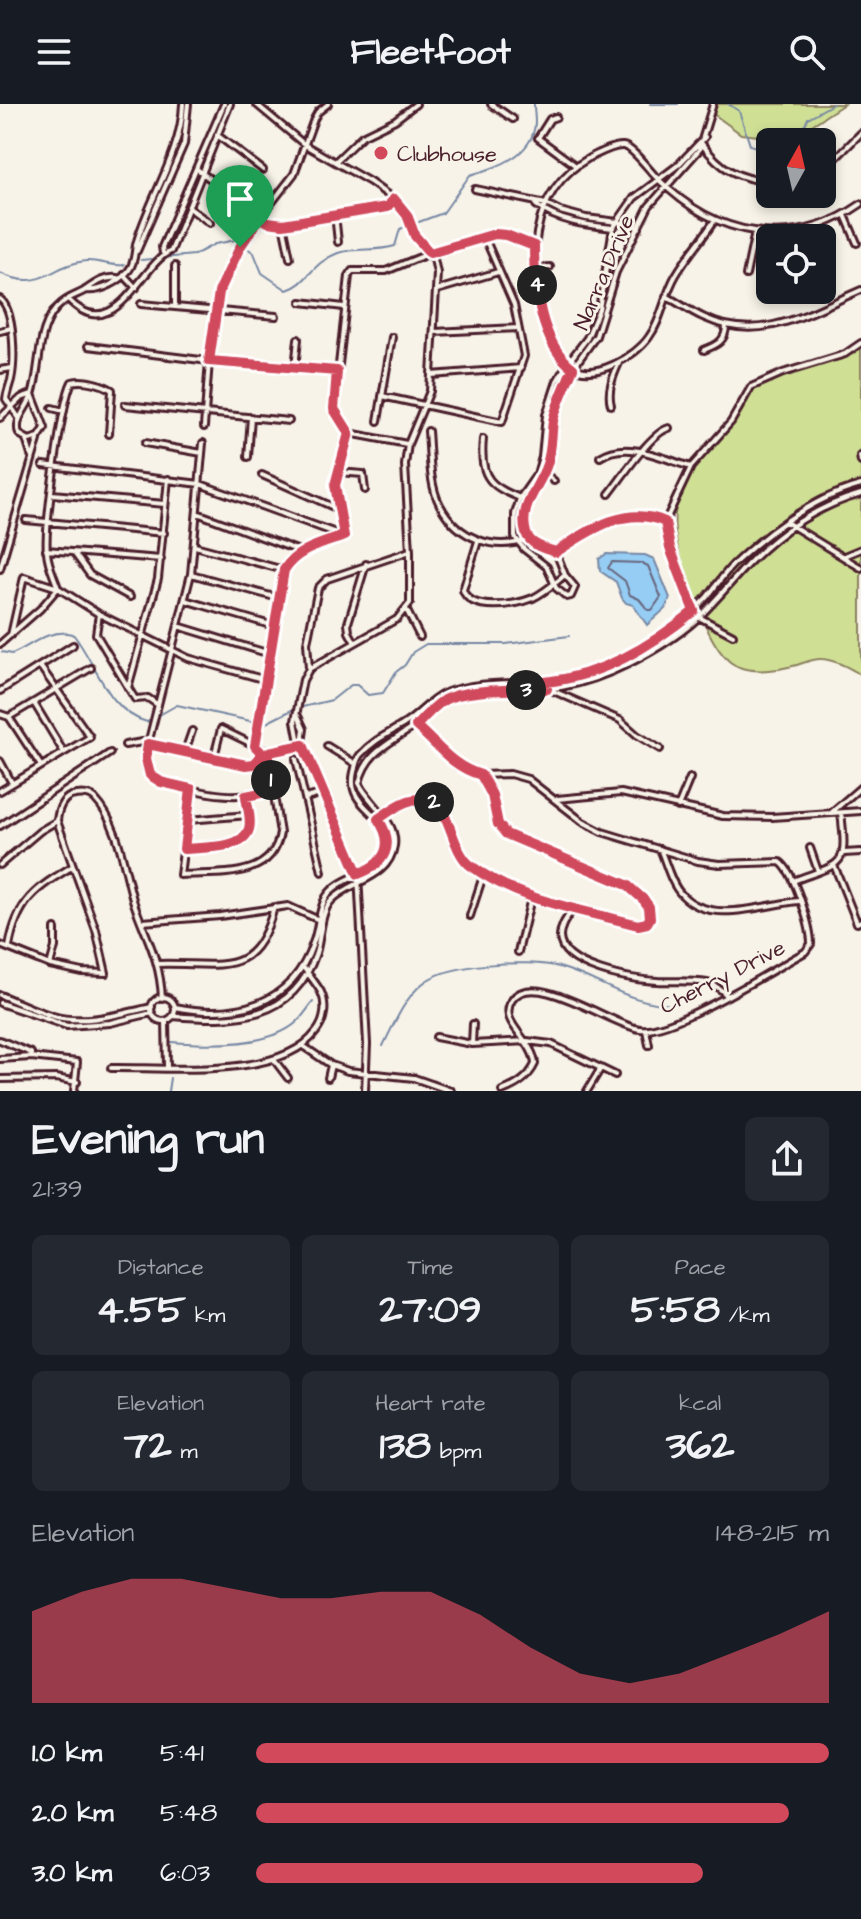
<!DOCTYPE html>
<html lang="en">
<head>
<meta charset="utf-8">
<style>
  body { margin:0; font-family:"Architects Daughter",sans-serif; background:#242831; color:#f1f3f6; height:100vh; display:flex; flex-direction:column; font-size:30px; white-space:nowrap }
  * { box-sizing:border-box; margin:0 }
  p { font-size:26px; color:#9ea1a6 }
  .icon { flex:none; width:44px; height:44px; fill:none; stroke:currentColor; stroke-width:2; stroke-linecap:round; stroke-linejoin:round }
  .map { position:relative; height:987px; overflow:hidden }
  .details { display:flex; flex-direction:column; background:#171b24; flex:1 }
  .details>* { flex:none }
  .needle { width:52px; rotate:8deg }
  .tools { position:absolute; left:756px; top:24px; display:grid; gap:16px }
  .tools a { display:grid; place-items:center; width:80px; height:80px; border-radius:12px; background:#171b24; box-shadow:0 4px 12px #0003; font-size:40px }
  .pin { position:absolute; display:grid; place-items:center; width:68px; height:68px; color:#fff; margin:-82px -34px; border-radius:50% 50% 50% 0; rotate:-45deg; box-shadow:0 0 8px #0007 }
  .pin .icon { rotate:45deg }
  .km { position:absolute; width:40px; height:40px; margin:-20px; border-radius:50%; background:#222; color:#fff; font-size:22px; line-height:40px; text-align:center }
  .round { display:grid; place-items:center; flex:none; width:84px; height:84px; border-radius:12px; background:#242831 }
  .summary { display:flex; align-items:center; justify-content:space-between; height:136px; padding:0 32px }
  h1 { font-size:44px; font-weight:700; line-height:60px }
  .metrics { display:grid; grid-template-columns:repeat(3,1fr); gap:12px; height:136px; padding:8px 32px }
  .metrics div { display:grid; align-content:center; border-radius:12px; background:#242831; text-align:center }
  .metrics b { font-size:40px; font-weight:700 }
  .metrics small { font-size:22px; font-weight:400 }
  .metrics p { font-size:22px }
  .chart { height:224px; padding:16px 32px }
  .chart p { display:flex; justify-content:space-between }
  .chart svg { width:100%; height:144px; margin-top:8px; fill:#d1495b; opacity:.7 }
  ul { padding:0 32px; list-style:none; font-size:26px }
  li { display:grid; grid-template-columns:128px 96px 1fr; align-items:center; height:60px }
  li i { height:20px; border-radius:10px; background:#d1495b }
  header { display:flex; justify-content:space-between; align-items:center; height:104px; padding:0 32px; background:#171b24; font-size:36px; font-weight:700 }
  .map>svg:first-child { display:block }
  .green { fill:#cfe095; stroke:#8c8060; stroke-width:2 }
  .water { fill:#95cdf4; stroke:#7787a4; stroke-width:2 }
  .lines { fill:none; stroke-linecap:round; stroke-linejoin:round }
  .shore { stroke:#68657b; stroke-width:2 }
  .stream { stroke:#7787a4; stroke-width:2 }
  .street-casing { stroke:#4a1f2b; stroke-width:10 }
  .street { stroke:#f7f3e8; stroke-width:4 }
  .route-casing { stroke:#fff; stroke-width:16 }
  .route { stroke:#d1495b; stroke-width:10 }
  .poi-dot { fill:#d1495b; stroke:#f7f3e8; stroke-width:3 }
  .labels { text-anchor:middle; stroke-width:6; stroke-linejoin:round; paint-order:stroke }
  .poi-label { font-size:22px; fill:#4a1f2b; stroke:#f7f3e8; text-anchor:start }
  .street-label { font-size:22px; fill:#4a1f2b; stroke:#f7f3e8 }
</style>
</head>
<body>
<header><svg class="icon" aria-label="menu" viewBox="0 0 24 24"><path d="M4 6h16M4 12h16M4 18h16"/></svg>Fleetfoot<svg class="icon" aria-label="search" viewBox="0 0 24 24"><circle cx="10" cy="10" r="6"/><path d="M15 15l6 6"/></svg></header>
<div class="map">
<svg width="861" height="987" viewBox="0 0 861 987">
  <rect width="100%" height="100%" fill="#f7f3e8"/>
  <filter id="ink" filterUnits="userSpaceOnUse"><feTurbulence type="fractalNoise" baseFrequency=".0125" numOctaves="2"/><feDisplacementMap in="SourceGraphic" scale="16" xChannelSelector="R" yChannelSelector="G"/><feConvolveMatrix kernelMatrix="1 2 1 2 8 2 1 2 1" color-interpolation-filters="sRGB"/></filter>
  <g filter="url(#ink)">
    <path class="green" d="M713 0H844L801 28 776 34 741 30 712 9Z
      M861 243V571C850 564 836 556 822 555 813 554 802 560 793 562 778 566 754 569 739 563 716 555 700 509 692 488 673 436 662 404 699 357 709 344 723 334 732 321 740 311 745 294 755 285 778 262 832 264 861 243Z"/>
    <path class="water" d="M606 450 645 451 654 455 670 494 665 505 647 521 633 501 626 499 622 494 616 478 600 467 599 455Z"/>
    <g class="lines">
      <path class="shore" d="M612 458 642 459 648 462 661 493 652 506H648L639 495 630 491 625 477 608 464Z"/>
      <path class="stream" d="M650 0H678
        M728 0 739 7 750 41 770 47
        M797 38 808 14 833 0
        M141 156 194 151 215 140 236 136 254 149 262 169 287 186C308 180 311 159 338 149 356 143 376 148 395 142L400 125 443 109 470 71C496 64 533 52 535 19 535 13 534 6 534 0
        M0 169C42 189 49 161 86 157 99 156 110 163 124 161
        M2 548 12 550C33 541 48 524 73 530 96 559 108 608 147 618L177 601 264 620 294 605 332 596 351 581H357L368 591 383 589 396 568 405 561 413 548 426 540H506L569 532
        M171 938C206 941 269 943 297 918 303 912 308 904 313 898
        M383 942C393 922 404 895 422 880 446 859 529 855 559 863 603 876 625 899 675 901
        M168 987 170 974"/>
      <defs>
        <path id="street" d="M256 0 305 41 370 78 399 99 415 132 434 155 437 169 430 287 408 340 405 361 410 447V499L397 515 309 565 303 576 295 617 298 633 358 770 367 940 365 987
          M491 0 513 15
          M556 13 550 15 538 34 576 62
          M217 31 263 66
          M702 40C721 66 738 74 770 78
          M336 57 362 32 395 16 416 0
          M822 63 831 59 861 29
          M197 65 260 113 276 120 387 103 394 95
          M475 85 546 100 560 107 586 114 626 119 639 124
          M536 101C558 118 586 121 613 124
          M189 104 210 119
          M335 110 338 138
          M845 111 857 139
          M714 117C702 136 687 152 676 171 664 191 663 214 649 233 636 252 594 278 570 262 557 254 551 235 546 221 526 162 528 88 589 54 598 50 613 41 623 42 633 43 650 68 658 75 716 133 792 148 861 100
          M283 120 290 154
          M137 147 184 40 188 0
          M163 149 162 143 224 0
          M534 165 550 163
          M124 171 136 184
          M746 171 755 128
          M85 186C101 188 120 178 129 166 136 157 134 146 137 137 151 90 181 50 183 0
          M437 186 498 168
          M666 192C679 199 691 208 705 214 762 240 810 208 861 186
          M0 195C15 206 15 258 11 276 9 283 7 288 6 295L19 314
          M68 195C115 245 141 159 171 147L230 0
          M301 198 344 203
          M141 200 276 212
          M175 203V162
          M0 227 11 224
          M434 228 518 224
          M88 242 209 257 336 267
          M704 246C717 241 726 237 726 221
          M295 264 298 235
          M0 266 12 264
          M431 271 521 264
          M32 290 45 324 39 333 29 336 19 330C14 315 27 305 32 291 42 260 35 221 62 199 69 193 77 191 84 187 94 180 104 172 117 174
          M382 292 502 318 524 252 514 201 484 132
          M125 301 289 317
          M611 301C607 287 613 272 619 259
          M52 304 64 307
          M0 314 21 294 32 290
          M378 317 392 233
          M204 323 209 257 219 188 246 132 294 70 314 15 318 8 328 0
          M428 327C430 350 429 381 440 401 458 435 494 448 529 435
          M26 335 31 351
          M483 335C479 376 491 383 528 397
          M145 339 202 349
          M203 339 191 470 148 640 147 666 154 674 161 678C193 686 243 701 271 682
          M407 340 349 329 334 305 349 172 352 167H386L430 149 495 130 506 131 534 142
          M860 352 861 358
          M248 353 251 313
          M600 353C627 335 664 355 691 363
          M43 361 200 380 344 432
          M338 368 363 370 365 386
          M544 369 554 377
          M262 371 340 406
          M52 390 165 400
          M609 390C622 374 650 329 669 324
          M197 409 302 448
          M26 416 164 429
          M786 418 861 464
          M344 432 335 381 349 330
          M478 437 463 486C471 509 515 501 533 494 545 488 555 479 565 471
          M195 442 284 466
          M46 446 161 455
          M556 448 565 471 575 483 571 492 567 493 556 484 547 463 524 445 515 433V410L520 394 537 370 542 353 546 311 557 277 567 260 587 234 599 205 613 124 634 94 678 61 705 33
          M556 448 541 443 529 435 525 419 528 397 542 373 548 357 554 313 573 264 596 232 616 168 649 102 699 46 713 0
          M556 448C588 427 626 400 665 418
          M74 449 90 471 130 493
          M844 452 861 445
          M0 465 38 336
          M191 470 278 494
          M58 484C54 472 48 461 47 448 44 425 62 296 72 278 84 275 103 280 112 286L109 330
          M185 496 274 522
          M406 505 420 533
          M693 506 670 444 665 418 691 363 731 318 751 283 783 269 845 250 861 239
          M99 510 96 530 135 595 148 594 158 601
          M699 513 733 531
          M178 522 270 550
          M11 531 24 473 58 484 99 510 188 554 266 576
          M354 537 349 528 348 519 366 460
          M0 540 40 505 58 484
          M309 564 307 539 318 484 327 475 410 447
          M128 584 158 475 168 375
          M551 586 620 616 637 631 660 645
          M0 587 73 541
          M34 599 63 647
          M0 610 9 613 41 662
          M298 612 304 625 302 639
          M9 613 91 564
          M410 617 457 662 481 671 510 670 528 675 583 718 602 728 698 757 719 760 780 758C794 767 811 823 811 840L805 848C774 865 671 930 640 925 611 921 533 864 512 896 497 919 533 934 535 960 528 975 516 982 502 987
          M125 641 142 638 246 661 254 660 260 654
          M255 642 284 466C296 445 320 441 342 433
          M327 642 356 660
          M185 647 192 627
          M270 648 303 641
          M214 653 221 625 254 641
          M296 655 322 768
          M0 657 12 679
          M191 685 180 771C217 768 272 777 280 729L268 654 269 648 261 645 259 653 268 654
          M0 687 90 633 40 562
          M306 694 324 689
          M557 695 621 689 723 712 772 713 861 707
          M678 703 690 674
          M832 708 861 683
          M378 715C394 704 429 680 443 707 451 722 451 739 462 753 474 769 511 786 531 794L638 821 647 819 650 814 649 803 644 796 627 781 506 730 498 720 492 691 481 671
          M188 716 249 711
          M0 722 110 649
          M810 744 818 767
          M184 745 237 738C255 727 249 711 246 692
          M660 745C666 758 671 781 682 791 712 822 763 800 799 797
          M844 749 861 748
          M0 761 40 727 57 717
          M834 761 857 819 861 817
          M793 777C843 758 848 765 841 709
          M573 805C567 814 560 822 560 833 561 864 633 876 657 877 673 878 691 876 707 879 716 881 721 886 728 892
          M470 812 484 769
          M142 818 220 812 288 802 319 816
          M0 841 50 861 82 868 106 869 96 826 57 717C58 707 61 696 71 692 79 690 89 689 95 695 120 721 124 767 134 799 146 834 160 854 162 894
          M9 843C17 797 35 785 73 762
          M518 848 531 794
          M158 860C221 858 255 877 274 803
          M50 861 55 843V825
          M0 891C18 898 35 907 53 912 84 921 120 910 152 903
          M151 905a12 12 0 1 1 24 0a12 12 0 1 1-24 0Z
          M0 899 67 922 110 919 152 909
          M175 903C234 915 292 902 313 839 319 825 318 806 326 793 342 768 384 772 387 740 390 708 345 705 354 668 356 661 356 656 360 651 373 636 388 630 404 620 420 610 430 595 448 588 484 575 525 582 562 576 585 572 604 563 625 553 656 538 683 519 707 493 717 481 726 466 738 456 773 424 815 393 861 381
          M173 912C234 917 293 918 316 849 321 834 320 808 332 796 352 776 389 775 394 742 398 717 369 700 359 679 366 651 383 643 406 628 421 619 432 600 449 594 480 584 514 588 546 585 568 583 590 577 611 568 642 554 673 537 698 514 716 497 731 478 748 460 779 428 818 402 861 390
          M166 918 167 963
          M646 926 649 941
          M436 933 472 940 527 937 551 940 615 971
          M0 936 31 949V953
          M472 940 473 920
          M303 942 331 961 348 967 414 974 451 987
          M0 955 31 953 77 958 74 987
          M275 957 288 974
          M111 964C166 963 281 976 316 928 325 917 327 901 321 888 316 879 309 871 303 863
          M328 974 331 961
          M0 975 56 974 77 978
          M587 987 601 964"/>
      </defs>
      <use href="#street" class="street-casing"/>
      <use href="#street" class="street"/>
    </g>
  </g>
  <g class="lines" filter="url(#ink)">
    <defs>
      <path id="route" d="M240 143 219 188 209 257 337 267 334 305 349 329 335 381 344 432C322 440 297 445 284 466L255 642 260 647V654H268L271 682 261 689 246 692C247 702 252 715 249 725 243 746 202 743 184 745L191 685 161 678 150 671 146 655 148 640 246 661 254 660 260 654 266 655C269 654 270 651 269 648L303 641 358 770C385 760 396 741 378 715 393 705 409 691 428 696 451 701 450 745 470 761 520 798 580 805 638 821L647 819 650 814 649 803 644 796 627 781 506 730 498 720 492 691 481 671C452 663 438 641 416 622 424 613 433 603 444 596 466 584 521 586 547 585L545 578C602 572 650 543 694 507L670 444 665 418C626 400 588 427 556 448 545 445 530 441 526 429 518 402 540 383 547 360 552 346 551 331 553 317 557 299 566 281 573 264 540 240 534 181 534 142L506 131 495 130 430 149 415 132 407 111 394 95 387 103 283 120 268 118 260 113 240 143"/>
    </defs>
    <use href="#route" class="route-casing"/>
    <use href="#route" class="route"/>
  </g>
  <circle class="poi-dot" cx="381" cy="49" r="8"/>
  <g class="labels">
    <g class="poi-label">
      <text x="397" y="57">Clubhouse</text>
    </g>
    <g class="street-label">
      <text transform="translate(603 168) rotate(-67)" y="8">Narra Drive</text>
      <text transform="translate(722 872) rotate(-27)" y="8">Cherry Drive</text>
    </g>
  </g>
</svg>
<div class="tools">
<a><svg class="needle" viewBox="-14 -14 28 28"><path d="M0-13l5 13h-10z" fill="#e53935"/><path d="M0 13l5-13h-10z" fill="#9ea1a6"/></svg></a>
<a><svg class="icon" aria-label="locate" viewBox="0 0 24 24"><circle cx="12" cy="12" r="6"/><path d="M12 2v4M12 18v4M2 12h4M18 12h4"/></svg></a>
</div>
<div class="pin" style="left:240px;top:143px;background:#1e9e55"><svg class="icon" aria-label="arrive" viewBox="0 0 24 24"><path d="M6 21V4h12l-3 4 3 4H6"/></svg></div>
<b class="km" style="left:271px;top:676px">1</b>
<b class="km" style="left:434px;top:698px">2</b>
<b class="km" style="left:526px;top:586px">3</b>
<b class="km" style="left:537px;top:181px">4</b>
</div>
<section class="details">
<div class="summary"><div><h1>Evening run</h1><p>21:39</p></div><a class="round"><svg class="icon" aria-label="share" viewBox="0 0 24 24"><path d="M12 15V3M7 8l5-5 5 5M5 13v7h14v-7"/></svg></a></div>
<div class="metrics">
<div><p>Distance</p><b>4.55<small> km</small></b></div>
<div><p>Time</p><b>27:09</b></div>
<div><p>Pace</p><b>5:58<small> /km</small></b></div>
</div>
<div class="metrics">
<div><p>Elevation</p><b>72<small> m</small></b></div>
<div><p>Heart rate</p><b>138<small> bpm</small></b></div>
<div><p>kcal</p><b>362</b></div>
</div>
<div class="chart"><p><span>Elevation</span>148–215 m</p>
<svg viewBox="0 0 160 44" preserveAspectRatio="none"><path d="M0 44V16L10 10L20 6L30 6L40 9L50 12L60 12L70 10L80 10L90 17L100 27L110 35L120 38L130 35L140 29L150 23L160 16V44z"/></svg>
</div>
<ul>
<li><b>1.0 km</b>5:41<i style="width:100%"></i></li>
<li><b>2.0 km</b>5:48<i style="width:93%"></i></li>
<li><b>3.0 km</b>6:03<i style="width:78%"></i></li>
</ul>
</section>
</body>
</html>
